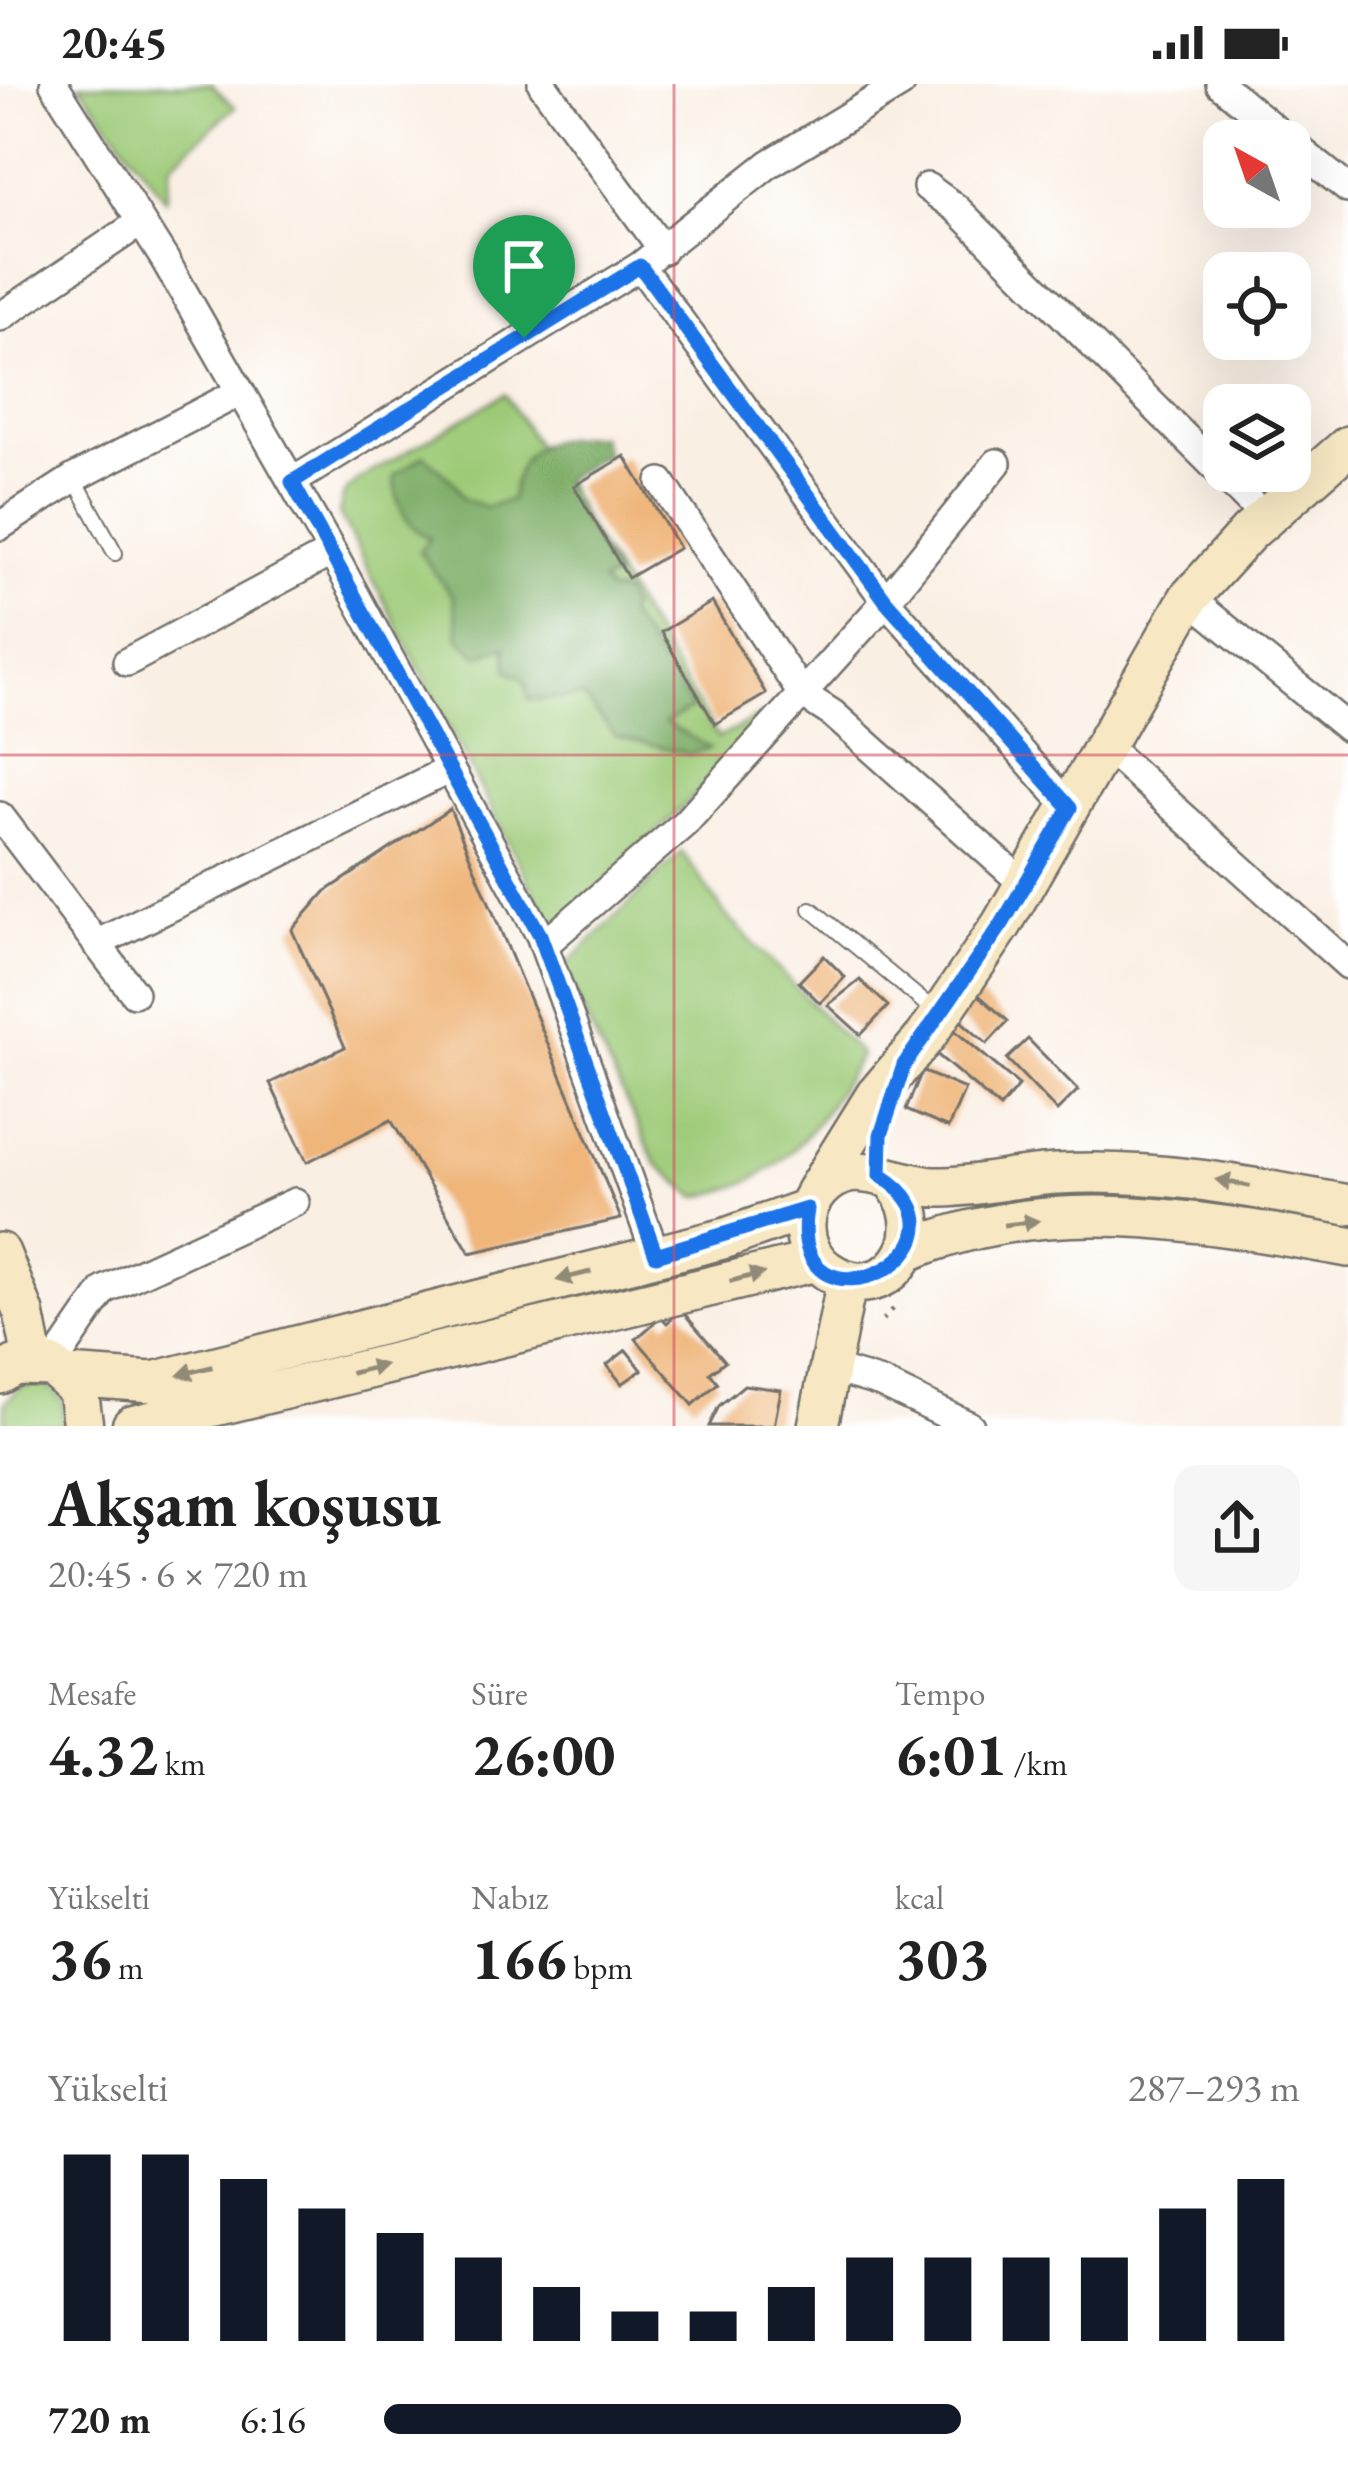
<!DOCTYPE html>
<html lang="tr">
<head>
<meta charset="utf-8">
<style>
  body { margin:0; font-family:"EB Garamond",serif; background:#f6f6f6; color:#222; height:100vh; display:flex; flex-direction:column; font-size:45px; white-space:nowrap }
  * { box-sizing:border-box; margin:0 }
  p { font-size:39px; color:#767676 }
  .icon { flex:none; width:66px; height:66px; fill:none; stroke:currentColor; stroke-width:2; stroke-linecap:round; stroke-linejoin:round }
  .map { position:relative; height:1342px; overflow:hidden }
  .side { display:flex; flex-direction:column; background:#fff; flex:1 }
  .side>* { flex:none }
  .needle { width:78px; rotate:320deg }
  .tools { position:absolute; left:1203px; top:36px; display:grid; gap:24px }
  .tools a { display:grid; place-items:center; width:108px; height:108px; border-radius:24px; background:#fff; box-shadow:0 12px 48px #0002; font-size:60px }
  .pin { position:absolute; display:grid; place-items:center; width:102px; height:102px; color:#fff; margin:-123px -51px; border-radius:50% 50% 50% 0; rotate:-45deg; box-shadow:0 0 12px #0007 }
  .pin .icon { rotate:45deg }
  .round { display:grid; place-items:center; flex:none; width:126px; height:126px; border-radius:24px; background:#f6f6f6 }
  .summary { display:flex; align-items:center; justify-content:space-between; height:204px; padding:0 48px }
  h1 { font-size:66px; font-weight:700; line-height:90px }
  .metrics { display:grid; grid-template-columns:repeat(3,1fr); gap:18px; height:204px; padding:12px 48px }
  .metrics div { display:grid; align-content:center }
  .metrics b { font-size:60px; font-weight:700 }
  .metrics small { font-size:33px; font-weight:400 }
  .metrics p { font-size:33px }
  .chart { height:336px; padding:24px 48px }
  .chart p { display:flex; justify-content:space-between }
  .chart svg { width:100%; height:216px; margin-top:12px; stroke:#111827; stroke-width:6 }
  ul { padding:0 48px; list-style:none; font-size:39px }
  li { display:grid; grid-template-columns:192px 144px 1fr; align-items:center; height:90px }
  li i { height:30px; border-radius:15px; background:#111827 }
  .status { display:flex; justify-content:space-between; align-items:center; height:84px; padding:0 60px; background:#fff; direction:ltr }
  .status svg { height:33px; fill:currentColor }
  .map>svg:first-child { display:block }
  .green { fill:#9dca77; stroke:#647a51; stroke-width:3 }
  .forest { fill:#7eae68; stroke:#546c4a; stroke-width:3 }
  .building { fill:#efb579 }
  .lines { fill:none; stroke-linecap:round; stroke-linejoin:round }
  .lane-casing { stroke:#73706b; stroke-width:18 }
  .street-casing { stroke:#73706b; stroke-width:32 }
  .secondary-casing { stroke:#73706b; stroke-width:44 }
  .path { stroke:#73706b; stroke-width:4.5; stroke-dasharray:3 9; stroke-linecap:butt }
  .lane { stroke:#fff; stroke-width:14 }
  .street { stroke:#fff; stroke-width:27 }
  .secondary { stroke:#f7e8c3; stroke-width:39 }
  .oneway { fill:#918a77 }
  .route-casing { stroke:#fff; stroke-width:24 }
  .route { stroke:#1a73e8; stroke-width:15 }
  .grid { fill:none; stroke:#d1495b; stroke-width:3; stroke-opacity:0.55 }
</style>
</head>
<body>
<div class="status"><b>20:45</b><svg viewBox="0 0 49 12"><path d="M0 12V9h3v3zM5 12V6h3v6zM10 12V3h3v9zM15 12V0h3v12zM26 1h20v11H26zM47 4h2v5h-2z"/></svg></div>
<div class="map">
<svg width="1348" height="1342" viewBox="0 0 1348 1342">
  <rect width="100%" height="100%" fill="#fff"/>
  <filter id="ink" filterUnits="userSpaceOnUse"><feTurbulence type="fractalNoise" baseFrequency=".00833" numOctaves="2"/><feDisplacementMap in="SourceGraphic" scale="24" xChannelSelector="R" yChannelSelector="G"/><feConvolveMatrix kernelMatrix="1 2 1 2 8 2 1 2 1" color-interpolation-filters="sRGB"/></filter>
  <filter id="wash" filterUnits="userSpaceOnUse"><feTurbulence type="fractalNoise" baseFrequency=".004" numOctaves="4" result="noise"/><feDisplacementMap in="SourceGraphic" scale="48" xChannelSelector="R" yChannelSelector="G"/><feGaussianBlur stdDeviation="2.7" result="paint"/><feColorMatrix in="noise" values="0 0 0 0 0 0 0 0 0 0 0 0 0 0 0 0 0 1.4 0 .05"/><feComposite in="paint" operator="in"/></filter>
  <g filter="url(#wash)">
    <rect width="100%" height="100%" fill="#faefe3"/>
    <path class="green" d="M79 0H211L235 23 171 80 166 116Z
      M505 310 718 654 769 628 764 644 566 837 549 838 339 429 344 410 357 397Z
      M682 768 725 830 861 971C816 1042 786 1099 696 1113L656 1079 562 885Z
      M34 1299 46 1301 63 1317 65 1342H4L5 1318 22 1302Z"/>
    <path class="forest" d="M600 352 606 369 563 396 615 494 601 498 608 507 624 509 630 525 627 530 692 624 665 639 710 664 690 670 615 652 584 613 529 616 524 595 508 586 505 562 478 572 459 553 453 513 419 467 430 454C404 443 396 419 394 392L424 371 455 400 463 415 486 423 511 416C519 358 545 353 600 352Z"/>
    <g id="blocks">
      <path class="building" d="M625 372 679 464 628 494 574 402Z
        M712 518 766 610 715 640 661 548Z
        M450 725 621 1135 470 1169 391 1036 307 1078 270 999 345 963 292 846 325 808Z
        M824 872 845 893 820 919 799 898Z
        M860 896 888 922 861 951 828 921Z
        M975 908 1008 937 987 960 954 931Z
        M953 945 1019 1001 1000 1024 934 968Z
        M1028 955 1078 1006 1057 1027 1007 975Z
        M922 987 965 1005 948 1044 906 1026Z
        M681 1226 725 1277 710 1289 718 1299 693 1321 636 1255 661 1233 667 1239Z
        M626 1266 642 1286 622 1300 607 1281Z
        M744 1301 781 1306 774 1342H709L719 1322Z"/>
    </g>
  </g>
  <g filter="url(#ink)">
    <use href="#blocks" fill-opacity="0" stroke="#73706b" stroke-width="3"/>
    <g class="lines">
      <defs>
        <path id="lane" d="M74 394 115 469
          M811 825 937 929"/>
        <path id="street" d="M54 0 165 176 332 468 540 851 656 1171
          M542 0 663 166
          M1220 0 1289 57
          M1290 58 1348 105
          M927 103 956 124 1265 433
          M640 182 886 517 1070 724
          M0 233 141 138
          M292 398 640 182 769 80 901 0
          M661 398 802 610 833 630 1024 800
          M0 442 74 394 240 308
          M1189 514 1348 644
          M127 578 332 468
          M1105 662 1348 881
          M0 732 134 909
          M96 860 450 685
          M544 861 685 739 886 517 997 379
          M52 1282 104 1206 295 1118
          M831 1284 881 1299 970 1342"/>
        <path id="secondary" d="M896 1101C938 1154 885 1226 828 1187 813 1177 804 1158 805 1140 806 1115 825 1093 849 1089 873 1084 908 1103 938 1103 977 1103 1017 1092 1057 1090 1156 1084 1251 1103 1348 1121
          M815 1109 876 1011 926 952 1002 840 1189 514 1249 448 1348 362
          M908 1167C1049 1107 1203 1137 1348 1163
          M0 1169 24 1229 34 1279
          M0 1290 16 1281 52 1282 78 1306 83 1342
          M67 1292 153 1298 726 1154 807 1125
          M132 1342 816 1177
          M818 1342 847 1196"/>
      </defs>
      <use href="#lane" class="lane-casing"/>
      <use href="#street" class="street-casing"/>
      <use href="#secondary" class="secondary-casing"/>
      <path class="path" d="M883 1236 895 1223"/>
      <use href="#lane" class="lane"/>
      <use href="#street" class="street"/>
      <use href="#secondary" class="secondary"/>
    </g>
    <defs><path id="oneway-solid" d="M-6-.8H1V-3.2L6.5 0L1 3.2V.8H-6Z" transform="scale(3)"/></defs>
    <g class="oneway">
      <use href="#oneway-solid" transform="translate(1233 1099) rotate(-169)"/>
      <use href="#oneway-solid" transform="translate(1021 1139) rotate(-7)"/>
      <use href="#oneway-solid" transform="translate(574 1192) rotate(166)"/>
      <use href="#oneway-solid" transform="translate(747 1193) rotate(-14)"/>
      <use href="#oneway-solid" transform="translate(368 1285) rotate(-14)"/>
      <use href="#oneway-solid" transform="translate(195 1287) rotate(166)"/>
    </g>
  </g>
  <g class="lines" filter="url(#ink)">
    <defs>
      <path id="route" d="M640 182 886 517 1070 724 1002 840 904 981 881 1051 880 1091C999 1165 784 1264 807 1125L656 1171 540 851 292 398Z"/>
    </defs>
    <use href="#route" class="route-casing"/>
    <use href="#route" class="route"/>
  </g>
  <path class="grid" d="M674 0V1342M0 671H1348"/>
</svg>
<div class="tools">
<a><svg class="needle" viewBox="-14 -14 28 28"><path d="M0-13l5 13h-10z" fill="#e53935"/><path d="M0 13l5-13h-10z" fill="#767676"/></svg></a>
<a><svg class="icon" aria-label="locate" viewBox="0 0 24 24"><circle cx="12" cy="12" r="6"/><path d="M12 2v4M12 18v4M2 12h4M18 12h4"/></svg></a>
<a><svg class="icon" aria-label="layers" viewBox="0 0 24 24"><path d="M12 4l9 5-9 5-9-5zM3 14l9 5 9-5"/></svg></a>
</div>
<div class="pin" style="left:524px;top:254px;background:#1e9e55"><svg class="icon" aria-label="arrive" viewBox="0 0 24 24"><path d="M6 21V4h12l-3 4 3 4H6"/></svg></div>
</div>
<section class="side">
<div class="summary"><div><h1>Akşam koşusu</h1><p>20:45 · 6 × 720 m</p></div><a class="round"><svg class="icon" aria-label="share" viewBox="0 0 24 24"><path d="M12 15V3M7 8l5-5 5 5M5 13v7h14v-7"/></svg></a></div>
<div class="metrics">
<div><p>Mesafe</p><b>4.32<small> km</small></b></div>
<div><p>Süre</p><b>26:00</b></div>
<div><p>Tempo</p><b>6:01<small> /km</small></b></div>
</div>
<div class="metrics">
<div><p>Yükselti</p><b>36<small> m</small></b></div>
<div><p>Nabız</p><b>166<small> bpm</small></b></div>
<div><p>kcal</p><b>303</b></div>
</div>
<div class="chart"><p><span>Yükselti</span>287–293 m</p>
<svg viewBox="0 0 160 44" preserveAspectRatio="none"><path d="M5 44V6M15 44V6M25 44V11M35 44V17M45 44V22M55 44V27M65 44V33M75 44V38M85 44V38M95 44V33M105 44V27M115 44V27M125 44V27M135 44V27M145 44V17M155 44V11"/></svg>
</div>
<ul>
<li><b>720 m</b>6:16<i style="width:63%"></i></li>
</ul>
</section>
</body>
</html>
